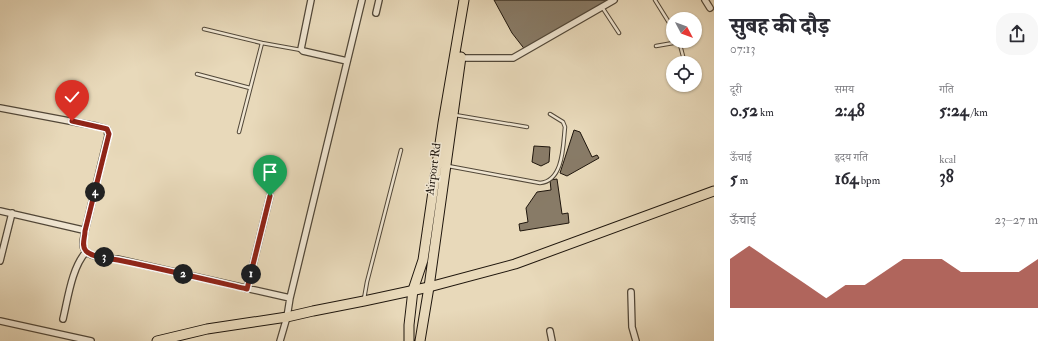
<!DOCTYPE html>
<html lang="hi">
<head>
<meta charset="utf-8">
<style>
  body { margin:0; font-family:"IM FELL Double Pica","Noto Serif Devanagari",serif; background:#f7f7f7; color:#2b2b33; height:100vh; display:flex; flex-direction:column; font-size:15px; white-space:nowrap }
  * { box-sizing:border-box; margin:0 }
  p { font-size:13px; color:#7c7c81 }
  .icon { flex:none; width:22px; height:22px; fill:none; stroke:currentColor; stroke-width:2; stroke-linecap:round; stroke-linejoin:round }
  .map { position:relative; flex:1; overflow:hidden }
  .drawer { display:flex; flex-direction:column; background:#fff; width:340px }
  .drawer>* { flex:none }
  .needle { width:26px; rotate:131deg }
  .controls { position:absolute; left:666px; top:12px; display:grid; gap:8px }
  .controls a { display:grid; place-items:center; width:36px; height:36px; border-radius:50%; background:#fff; box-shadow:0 1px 3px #0004; font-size:20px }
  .pin { position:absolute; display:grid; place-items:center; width:34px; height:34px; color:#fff; margin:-41px -17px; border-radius:50% 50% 50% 0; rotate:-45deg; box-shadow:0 0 4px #0007 }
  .pin .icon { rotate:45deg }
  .km { position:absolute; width:20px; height:20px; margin:-10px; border-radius:50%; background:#222; color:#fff; font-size:11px; line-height:20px; text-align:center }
  .round { display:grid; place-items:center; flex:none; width:42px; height:42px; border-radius:16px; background:#f7f7f7 }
  .headline { display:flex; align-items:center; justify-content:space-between; height:68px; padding:0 16px }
  h1 { font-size:22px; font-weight:800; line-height:30px }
  .stats { display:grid; grid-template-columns:repeat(3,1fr); gap:6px; height:68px; padding:4px 16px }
  .stats div { display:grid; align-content:center }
  .stats b { font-size:17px; font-weight:800 }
  .stats small { font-size:11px; font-weight:400 }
  .stats p { font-size:11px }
  .chart { height:112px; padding:8px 16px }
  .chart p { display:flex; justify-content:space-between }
  .chart svg { width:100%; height:72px; margin-top:4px; fill:#8f2418; opacity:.7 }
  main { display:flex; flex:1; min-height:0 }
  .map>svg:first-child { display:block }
  .building { fill:#887b67; stroke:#1f160d }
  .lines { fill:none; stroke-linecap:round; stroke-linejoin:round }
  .service-casing { stroke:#514738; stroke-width:4.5 }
  .minor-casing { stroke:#514738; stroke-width:8 }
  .primary-casing { stroke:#1f160d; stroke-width:11 }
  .trunk-casing { stroke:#1f160d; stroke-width:11 }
  .service { stroke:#f0e6d2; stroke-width:2.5 }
  .minor { stroke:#f0e6d2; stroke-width:5.5 }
  .primary { stroke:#e8d9ba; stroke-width:9 }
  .trunk { stroke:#e8d9ba; stroke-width:9 }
  .route-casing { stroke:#fff; stroke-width:8 }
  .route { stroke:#8f2418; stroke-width:5 }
  .labels { text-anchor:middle; stroke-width:3; stroke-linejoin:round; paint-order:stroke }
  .street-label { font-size:12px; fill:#1f160d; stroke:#f0e6d2 }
</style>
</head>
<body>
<main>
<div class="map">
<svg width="714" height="341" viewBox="0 0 714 341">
  <rect width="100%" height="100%" fill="#e8d9ba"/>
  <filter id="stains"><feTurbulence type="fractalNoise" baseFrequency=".005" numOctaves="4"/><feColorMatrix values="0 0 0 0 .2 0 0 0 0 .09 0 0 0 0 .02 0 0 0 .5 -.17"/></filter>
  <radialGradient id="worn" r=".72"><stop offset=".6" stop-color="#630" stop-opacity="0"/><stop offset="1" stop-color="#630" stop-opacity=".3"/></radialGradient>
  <path class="building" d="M494 0H614L526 51 512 33Z
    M574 130 580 132 592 157 597 155 599 158 567 176 560 173Z
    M534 146 550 147 549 162 541 166 532 162Z
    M557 179 562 214 568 213 569 223 520 231 519 224 528 222 526 208 537 192 551 190 550 180Z"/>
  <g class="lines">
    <defs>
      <path id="service" d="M655 0 673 29
        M602 7 619 33
        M204 29 262 43 301 50
        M679 41 684 60
        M656 46 679 42
        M197 74 250 88
        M455 115 527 127
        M239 132 262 43
        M448 166 540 183C564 181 563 144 565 127L563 122 550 114
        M364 299 367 282 401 150"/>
      <path id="minor" d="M311 0 301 49 303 51 347 61
        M705 0 710 8
        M376 13 379 0
        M460 58H513L614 0
        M0 108 96 126 107 129 108 136 85 231
        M0 211 83 230 85 232C84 236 83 241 83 245 84 258 107 258 117 259L290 298
        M0 261 12 213
        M247 289 270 196
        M631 292 632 327 636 341
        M63 319C68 298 72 267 86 252
        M0 321 91 341
        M550 331 552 341
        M280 341 287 317 290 298 362 0"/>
      <path id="primary" d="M409 341V325L413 290 423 260 443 123 464 0
        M420 341 429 287 461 57"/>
      <path id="trunk" d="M157 341 207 329 287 317 313 311 364 301 429 287 515 264 714 191"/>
    </defs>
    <use href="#service" class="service-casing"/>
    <use href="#minor" class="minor-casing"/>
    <use href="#primary" class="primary-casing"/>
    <use href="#trunk" class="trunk-casing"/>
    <use href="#service" class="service"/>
    <use href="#minor" class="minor"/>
    <use href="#primary" class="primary"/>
    <use href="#trunk" class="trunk"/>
  </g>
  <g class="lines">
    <defs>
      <path id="route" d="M72 121 103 128 107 129 109 134 85 231C85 238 81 246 86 251 93 258 109 258 118 260 162 269 204 279 247 289L270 196"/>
    </defs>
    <use href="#route" class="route-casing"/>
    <use href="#route" class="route"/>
  </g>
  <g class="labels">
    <g class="street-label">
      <text transform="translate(433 169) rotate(-82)" y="4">Airport Rd</text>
    </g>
  </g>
  <rect width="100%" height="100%" filter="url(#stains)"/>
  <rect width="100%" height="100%" fill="url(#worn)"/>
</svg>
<div class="controls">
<a><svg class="needle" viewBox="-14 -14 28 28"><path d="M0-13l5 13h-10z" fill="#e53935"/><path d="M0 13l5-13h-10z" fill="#7c7c81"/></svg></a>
<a><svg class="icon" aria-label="locate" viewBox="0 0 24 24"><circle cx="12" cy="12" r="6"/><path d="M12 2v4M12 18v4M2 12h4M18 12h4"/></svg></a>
</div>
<div class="pin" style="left:270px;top:196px;background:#1e9e55"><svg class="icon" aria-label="arrive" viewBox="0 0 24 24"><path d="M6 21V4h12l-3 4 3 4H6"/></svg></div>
<div class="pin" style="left:72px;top:121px;background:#d93025"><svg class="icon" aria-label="check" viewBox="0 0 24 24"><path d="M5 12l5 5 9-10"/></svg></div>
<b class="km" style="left:251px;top:274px">1</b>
<b class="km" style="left:183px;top:274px">2</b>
<b class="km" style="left:104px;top:257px">3</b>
<b class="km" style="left:95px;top:192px">4</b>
</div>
<section class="drawer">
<div class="headline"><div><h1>सुबह की दौड़</h1><p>07:13</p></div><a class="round"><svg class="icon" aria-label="share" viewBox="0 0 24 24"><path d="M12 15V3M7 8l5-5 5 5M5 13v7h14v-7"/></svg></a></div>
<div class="stats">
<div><p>दूरी</p><b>0.52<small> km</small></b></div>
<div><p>समय</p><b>2:48</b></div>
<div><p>गति</p><b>5:24<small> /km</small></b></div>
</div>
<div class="stats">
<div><p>ऊँचाई</p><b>5<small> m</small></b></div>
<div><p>हृदय गति</p><b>164<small> bpm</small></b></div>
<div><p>kcal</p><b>38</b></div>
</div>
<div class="chart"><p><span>ऊँचाई</span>23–27 m</p>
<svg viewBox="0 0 160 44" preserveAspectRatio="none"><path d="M0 44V14L10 6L20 14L30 22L40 30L50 38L60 30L70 30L80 22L90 14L100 14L110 14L120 22L130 22L140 22L150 22L160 14V44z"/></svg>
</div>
</section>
</main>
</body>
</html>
